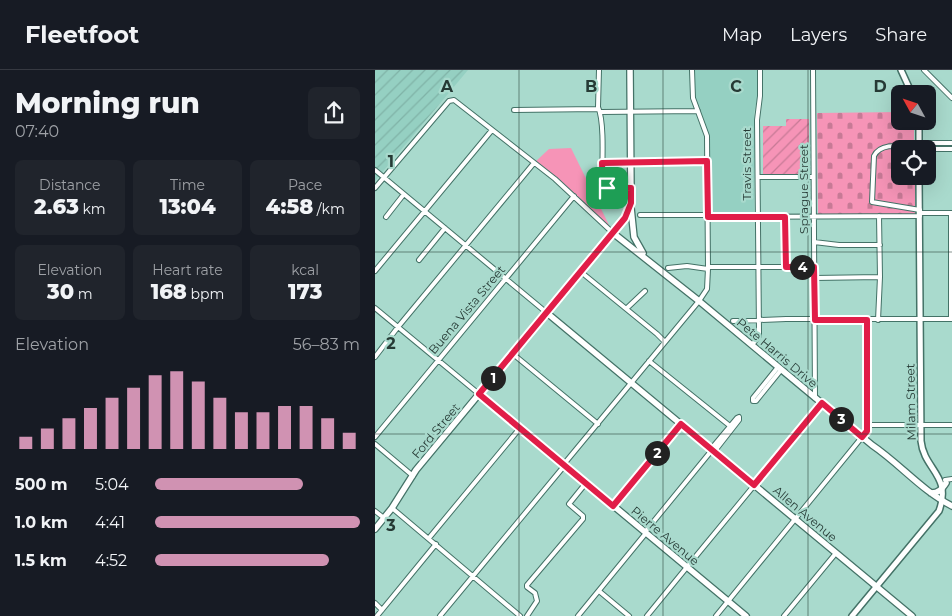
<!DOCTYPE html>
<html lang="en">
<head>
<meta charset="utf-8">
<style>
  body { margin:0; font-family:Montserrat,sans-serif; background:#20242c; color:#f1f3f6; height:100vh; display:flex; flex-direction:column; font-size:19px; white-space:nowrap }
  * { box-sizing:border-box; margin:0 }
  p { font-size:16px; color:#9ea1a6 }
  .icon { flex:none; width:28px; height:28px; fill:none; stroke:currentColor; stroke-width:2; stroke-linecap:round; stroke-linejoin:round }
  .map { position:relative; flex:1; overflow:hidden }
  .sheet { display:flex; flex-direction:column; background:#171b24; width:375px }
  .sheet>* { flex:none }
  .needle { width:32px; rotate:310deg }
  .fabs { position:absolute; left:516px; top:15px; display:grid; gap:10px }
  .fabs a { display:grid; place-items:center; width:45px; height:45px; border-radius:8px; background:#171b24; box-shadow:0 5px 20px #0002; font-size:25px }
  .pin { position:absolute; display:grid; place-items:center; width:42px; height:42px; color:#fff; margin:-21px; border-radius:10px; box-shadow:0 2px 8px #0006 }
  .km { position:absolute; width:25px; height:25px; margin:-12px; border-radius:50%; background:#222; color:#fff; font-size:14px; line-height:25px; text-align:center }
  .round { display:grid; place-items:center; flex:none; width:52px; height:52px; border-radius:8px; background:#20242c }
  .overview { display:flex; align-items:center; justify-content:space-between; height:85px; padding:0 15px }
  h1 { font-size:28px; font-weight:800; line-height:38px }
  .figures { display:grid; grid-template-columns:repeat(3,1fr); gap:8px; height:85px; padding:5px 15px }
  .figures div { display:grid; align-content:center; border-radius:8px; background:#20242c; text-align:center }
  .figures b { font-size:21px; font-weight:800 }
  .figures small { font-size:14px; font-weight:400 }
  .figures p { font-size:14px }
  .chart { height:140px; padding:10px 15px }
  .chart p { display:flex; justify-content:space-between }
  .chart svg { width:100%; height:90px; margin-top:5px; stroke:#d092b2; stroke-width:6 }
  ul { padding:0 15px; list-style:none; font-size:16px }
  li { display:grid; grid-template-columns:80px 60px 1fr; align-items:center; height:38px }
  li i { height:12px; border-radius:6px; background:#d092b2 }
  header { display:flex; align-items:center; gap:30px; box-sizing:border-box; height:70px; padding:0 25px; background:#171b24; border-bottom:1px solid #363941 }
  header strong { font-size:24px }
  nav { display:flex; gap:28px; margin-inline-start:auto; font-size:18px }
  main { display:flex; flex:1; min-height:0 }
  .map>svg:first-child { display:block }
  .built { fill:#95d0c2 }
  .industrial { fill:url(#industrial-furrows) }
  .cemetery { fill:url(#cemetery-stones) }
  .park { fill:#f694b7 }
  .garden { fill:url(#garden-furrows) }
  .lines { fill:none; stroke-linecap:round; stroke-linejoin:round }
  .minor-casing { stroke:#447267; stroke-width:6 }
  .tertiary-casing { stroke:#447267; stroke-width:8 }
  .secondary-casing { stroke:#447267; stroke-width:8 }
  .minor { stroke:#fff; stroke-width:4 }
  .tertiary { stroke:#fff; stroke-width:5 }
  .secondary { stroke:#fff; stroke-width:5.5 }
  .route-casing { stroke:#fff; stroke-width:10 }
  .route { stroke:#e11d48; stroke-width:6 }
  .grid { fill:none; stroke:#263a35; stroke-width:1; stroke-opacity:0.55 }
  .labels { text-anchor:middle; stroke-width:4.5; stroke-linejoin:round; paint-order:stroke }
  .street-label { font-size:12px; fill:#263a35; stroke:#a9dacd }
  .grid-label { font-size:16px; text-anchor:middle; font-weight:bold; fill:#263a35; stroke:#a9dacd; stroke-width:4.5; stroke-linejoin:round; paint-order:stroke }
</style>
</head>
<body>
<header>
<strong>Fleetfoot</strong>
<nav><a>Map</a><a>Layers</a><a>Share</a></nav>
</header>
<main>
<section class="sheet">
<div class="overview"><div><h1>Morning run</h1><p>07:40</p></div><a class="round"><svg class="icon" aria-label="share" viewBox="0 0 24 24"><path d="M12 15V3M7 8l5-5 5 5M5 13v7h14v-7"/></svg></a></div>
<div class="figures">
<div><p>Distance</p><b>2.63<small> km</small></b></div>
<div><p>Time</p><b>13:04</b></div>
<div><p>Pace</p><b>4:58<small> /km</small></b></div>
</div>
<div class="figures">
<div><p>Elevation</p><b>30<small> m</small></b></div>
<div><p>Heart rate</p><b>168<small> bpm</small></b></div>
<div><p>kcal</p><b>173</b></div>
</div>
<div class="chart"><p><span>Elevation</span>56–83 m</p>
<svg viewBox="0 0 160 44" preserveAspectRatio="none"><path d="M5 44V38M15 44V34M25 44V29M35 44V24M45 44V19M55 44V14M65 44V8M75 44V6M85 44V11M95 44V19M105 44V26M115 44V26M125 44V23M135 44V23M145 44V29M155 44V36"/></svg>
</div>
<ul>
<li><b>500 m</b>5:04<i style="width:72%"></i></li>
<li><b>1.0 km</b>4:41<i style="width:100%"></i></li>
<li><b>1.5 km</b>4:52<i style="width:85%"></i></li>
</ul>
</section>
<div class="map">
<svg width="577" height="546" viewBox="0 0 577 546">
  <defs>
    <pattern id="industrial-furrows" width="10" height="10" patternUnits="userSpaceOnUse" patternTransform="scale(1.25)"><rect width="10" height="10" fill="#95d0c2"/><path d="M-1 1l2-2M0 10L10 0M9 11l2-2" fill="none" stroke="#80b3a7"/></pattern>
    <pattern id="cemetery-stones" width="16" height="16" patternUnits="userSpaceOnUse" patternTransform="scale(1.25)"><rect width="16" height="16" fill="#f694b7"/><path d="M2 7V4a2 2 0 0 1 4 0v3zM10 15v-3a2 2 0 0 1 4 0v3z" fill="#c77a96"/></pattern>
    <pattern id="garden-furrows" width="10" height="10" patternUnits="userSpaceOnUse" patternTransform="scale(1.25)"><rect width="10" height="10" fill="#f694b7"/><path d="M-1 1l2-2M0 10L10 0M9 11l2-2" fill="none" stroke="#c77a96"/></pattern>
  </defs>
  <rect width="100%" height="100%" fill="#a9dacd"/>
  <path class="built" d="M320 0H382V30L379 42V145H338L335 143 333 62 319 25Z"/>
  <path class="industrial" d="M0 0H93L0 111Z"/>
  <path class="cemetery" d="M525 42V51H539V79H525V106H540V144H443L442 43Z"/>
  <path class="park" d="M196 78 234 155 231 156 159 93 174 79Z"/>
  <path class="garden" d="M411 49H434V105H388V56H411Z"/>
  <g class="lines">
    <defs>
      <path id="minor" d="M224 0 223 37C230 52 227 96 227 115L230 118H256
        M438 0 440 328
        M549 0 577 28
        M139 40 223 39
        M226 42 323 41
        M544 73H577
        M544 77C530 77 506 71 499 86L497 132 545 140
        M552 79H577
        M227 93 333 91
        M0 100 172 243
        M383 107H438
        M0 118 74 31 79 30 180 109 238 163
        M545 143H577
        M265 145H333
        M11 147 29 124
        M333 147 545 146
        M410 147 411 197
        M439 172 464 175H505
        M44 190 70 158
        M333 197H439
        M293 198 312 196 333 199
        M0 201 117 60
        M206 202 282 264 290 272
        M439 208 505 207
        M0 238 104 324
        M252 238 270 221
        M576 249V143
        M492 250 493 355
        M503 250 505 207 504 146
        M358 251 411 249H577
        M377 275 384 266V261L382 50 385 26V0
        M138 284 223 354
        M0 287 23 257 159 93
        M274 291 355 356
        M403 297 378 328V331H381L406 300
        M0 367 199 126
        M0 374 38 406
        M336 379 362 348 364 347V350L339 382
        M189 394 324 231 332 219 333 199 332 66 318 28 317 0
        M570 410 577 409
        M238 436 306 354
        M17 438 145 546
        M0 441 9 448
        M270 462 337 380
        M54 468 145 358
        M312 497 447 333
        M224 521 254 546
        M0 533 7 540
        M2 546 61 474
        M65 546 190 395
        M152 546 162 531 160 523 152 517V515L208 449V446L194 434 211 413
        M203 546 271 463
        M272 546 312 497
        M341 546 492 361 493 355H577
        M409 546 461 483"/>
      <path id="tertiary" d="M526 0 537 24
        M544 51V79
        M477 546 564 441C577 405 549 400 546 371L544 106"/>
      <path id="secondary" d="M256 138 259 167 268 183
        M238 163 324 231 497 375C525 394 547 421 577 436
        M172 243 537 546
        M104 324 371 546
        M556 423C564 423 567 419 571 413
        M0 459 17 438 41 400 250 148 254 139 256 128 255 0"/>
    </defs>
    <use href="#minor" class="minor-casing"/>
    <use href="#tertiary" class="tertiary-casing"/>
    <use href="#secondary" class="secondary-casing"/>
    <use href="#minor" class="minor"/>
    <use href="#tertiary" class="tertiary"/>
    <use href="#secondary" class="secondary"/>
  </g>
  <g class="lines">
    <defs>
      <path id="route" d="M332 91 333 147H410L411 197H439L440 250H492V361L487 367 447 333 379 415 306 354 238 436 104 324 250 148 256 133V118L228 117 227 93Z"/>
    </defs>
    <use href="#route" class="route-casing"/>
    <use href="#route" class="route"/>
  </g>
  <path class="grid" d="M144 0V546M288 0V546M433 0V546M0 182H577M0 364H577"/>
  <g class="labels">
    <g class="street-label">
      <text transform="translate(372 94) rotate(-90)" y="4">Travis Street</text>
      <text transform="translate(429 119) rotate(-90)" y="4">Sprague Street</text>
      <text transform="translate(92 240) rotate(-50)" y="4">Buena Vista Street</text>
      <text transform="translate(402 283) rotate(40)" y="4">Pete Harris Drive</text>
      <text transform="translate(536 332) rotate(-91)" y="4">Milam Street</text>
      <text transform="translate(61 361) rotate(-50)" y="4">Ford Street</text>
      <text transform="translate(430 444) rotate(40)" y="4">Allen Avenue</text>
      <text transform="translate(290 466) rotate(40)" y="4">Pierre Avenue</text>
    </g>
  </g>
  <g class="grid-label">
    <text x="72" y="22">A</text>
    <text x="216" y="22">B</text>
    <text x="361" y="22">C</text>
    <text x="505" y="22">D</text>
    <text x="16" y="97">1</text>
    <text x="16" y="279">2</text>
    <text x="16" y="461">3</text>
  </g>
</svg>
<div class="fabs">
<a><svg class="needle" viewBox="-14 -14 28 28"><path d="M0-13l5 13h-10z" fill="#e53935"/><path d="M0 13l5-13h-10z" fill="#9ea1a6"/></svg></a>
<a><svg class="icon" aria-label="locate" viewBox="0 0 24 24"><circle cx="12" cy="12" r="6"/><path d="M12 2v4M12 18v4M2 12h4M18 12h4"/></svg></a>
</div>
<div class="pin" style="left:232px;top:118px;background:#1e9e55"><svg class="icon" aria-label="arrive" viewBox="0 0 24 24"><path d="M6 21V4h12l-3 4 3 4H6"/></svg></div>
<b class="km" style="left:118px;top:308px">1</b>
<b class="km" style="left:282px;top:383px">2</b>
<b class="km" style="left:466px;top:349px">3</b>
<b class="km" style="left:427px;top:197px">4</b>
</div>
</main>
</body>
</html>
